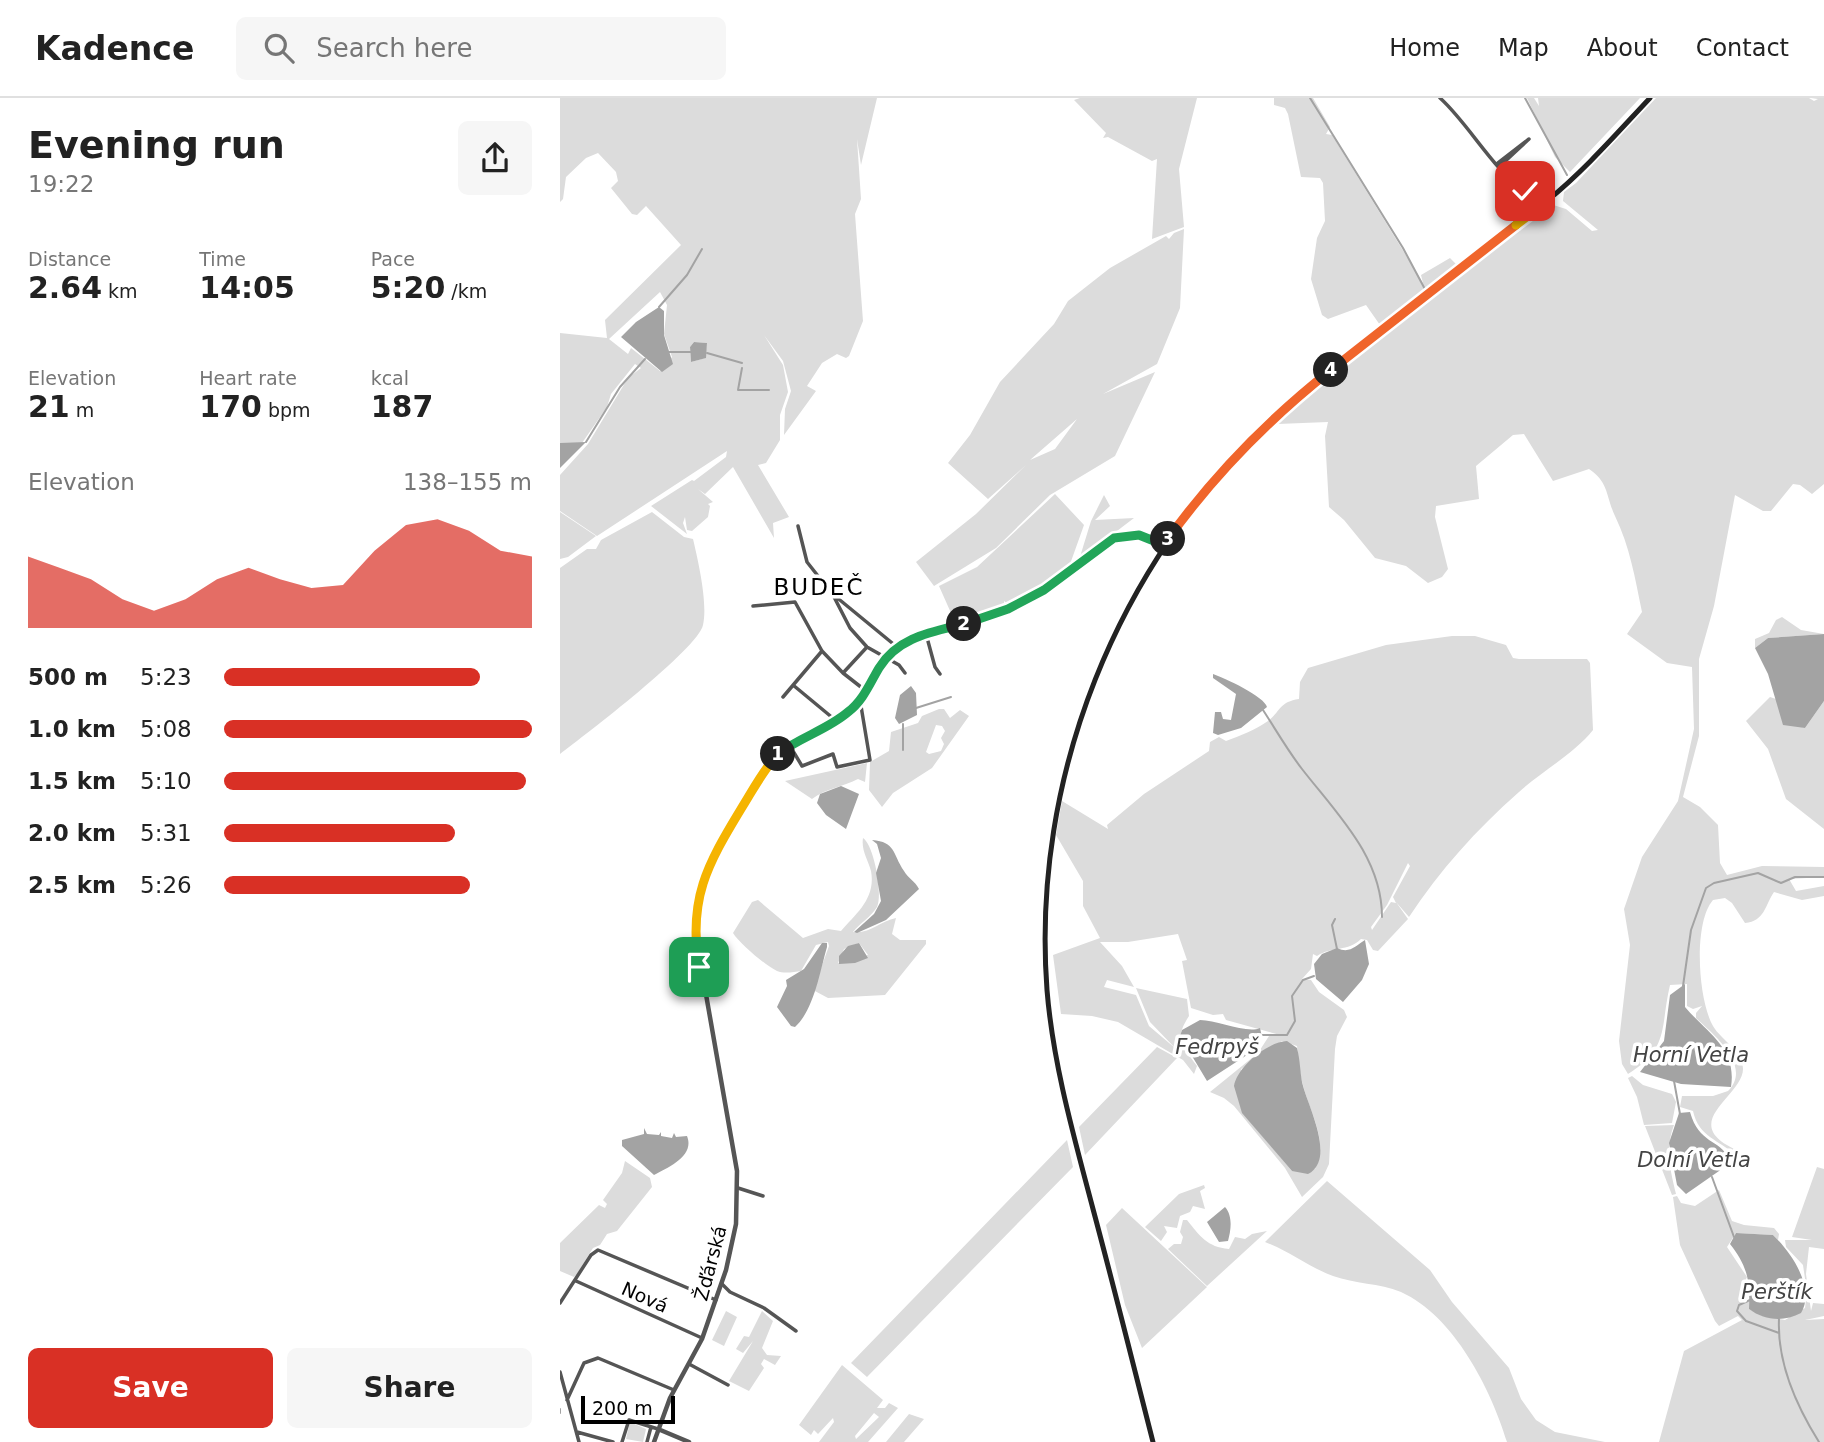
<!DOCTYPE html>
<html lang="en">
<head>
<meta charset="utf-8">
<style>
  body { margin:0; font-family:"DejaVu Sans",sans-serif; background:#f6f6f6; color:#222; height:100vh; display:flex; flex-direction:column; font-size:26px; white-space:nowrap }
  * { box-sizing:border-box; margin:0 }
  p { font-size:23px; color:#767676 }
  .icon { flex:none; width:38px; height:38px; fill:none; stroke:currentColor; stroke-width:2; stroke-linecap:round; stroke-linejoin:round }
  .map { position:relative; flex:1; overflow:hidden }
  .details { display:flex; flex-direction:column; background:#fff; width:560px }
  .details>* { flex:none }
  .scale { position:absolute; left:21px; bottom:18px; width:94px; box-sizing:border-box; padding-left:7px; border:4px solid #000; border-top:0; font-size:19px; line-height:24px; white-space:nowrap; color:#000; -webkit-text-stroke:5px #fff; paint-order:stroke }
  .pin { position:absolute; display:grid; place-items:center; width:60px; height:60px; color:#fff; margin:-30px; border-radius:14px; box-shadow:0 4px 10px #0006 }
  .km { position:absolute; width:35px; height:35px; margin:-18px; border-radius:50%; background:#222; color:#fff; font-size:19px; line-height:35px; text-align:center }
  .round { display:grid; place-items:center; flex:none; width:74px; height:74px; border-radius:10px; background:#f6f6f6 }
  .summary { display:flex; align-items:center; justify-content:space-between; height:119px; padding:0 28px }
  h1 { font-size:38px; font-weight:600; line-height:52px }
  .figures { display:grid; grid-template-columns:repeat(3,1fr); gap:10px; height:119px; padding:7px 28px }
  .figures div { display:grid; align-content:center }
  .figures b { font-size:30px; font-weight:600 }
  .figures small { font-size:19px; font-weight:400 }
  .figures p { font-size:19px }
  .chart { height:196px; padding:14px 28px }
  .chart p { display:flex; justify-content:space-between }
  .chart svg { width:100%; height:126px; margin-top:7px; fill:#d93025; opacity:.7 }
  .button { display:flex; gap:14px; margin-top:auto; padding:14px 28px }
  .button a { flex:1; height:80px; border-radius:10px; background:#d93025; color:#fff; font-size:28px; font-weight:600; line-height:80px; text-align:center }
  .button a+a { background:#f6f6f6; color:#222 }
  ul { padding:0 28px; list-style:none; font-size:23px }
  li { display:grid; grid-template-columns:112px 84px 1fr; align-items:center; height:52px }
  li i { height:18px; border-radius:9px; background:#d93025 }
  header { display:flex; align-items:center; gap:42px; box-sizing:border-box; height:98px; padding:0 35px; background:#fff; border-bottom:2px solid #e0e0e0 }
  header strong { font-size:33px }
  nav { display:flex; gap:38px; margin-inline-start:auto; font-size:24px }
  .search { width:490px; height:63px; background:#f6f6f6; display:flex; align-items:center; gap:18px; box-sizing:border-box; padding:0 24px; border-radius:10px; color:#767676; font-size:26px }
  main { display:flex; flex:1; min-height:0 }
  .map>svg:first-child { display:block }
  .green { fill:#dcdcdc; fill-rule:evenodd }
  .water { fill:#a3a3a3 }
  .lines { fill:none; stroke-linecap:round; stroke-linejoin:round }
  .stream { stroke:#a3a3a3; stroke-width:2 }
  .minor { stroke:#555; stroke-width:3.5 }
  .tertiary { stroke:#555; stroke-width:4.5 }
  .secondary { stroke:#222; stroke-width:5 }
  .split-1-casing { stroke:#fff; stroke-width:14 }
  .split-2-casing { stroke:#fff; stroke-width:14 }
  .split-3-casing { stroke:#fff; stroke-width:14 }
  .split-4-casing { stroke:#fff; stroke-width:14 }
  .split-5-casing { stroke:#fff; stroke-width:14 }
  .split-6-casing { stroke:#fff; stroke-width:14 }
  .split-1 { stroke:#f5b400; stroke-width:9 }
  .split-2 { stroke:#22a559; stroke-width:9 }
  .split-3 { stroke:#22a559; stroke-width:9 }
  .split-4 { stroke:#f0652b; stroke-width:9 }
  .split-5 { stroke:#f0652b; stroke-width:9 }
  .split-6 { stroke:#f5b400; stroke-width:9 }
  .labels { text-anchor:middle; stroke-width:7; stroke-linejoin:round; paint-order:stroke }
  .street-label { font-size:19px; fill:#000; stroke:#fff }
  .water-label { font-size:21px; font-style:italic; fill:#444; stroke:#fff }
  .quarter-label { font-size:23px; letter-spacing:2px; fill:#000; stroke:#fff }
</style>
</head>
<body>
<header>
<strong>Kadence</strong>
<div class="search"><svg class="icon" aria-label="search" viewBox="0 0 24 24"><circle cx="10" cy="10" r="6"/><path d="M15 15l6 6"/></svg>Search here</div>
<nav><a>Home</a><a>Map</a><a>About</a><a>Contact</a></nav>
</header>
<main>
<section class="details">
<div class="summary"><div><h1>Evening run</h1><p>19:22</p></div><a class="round"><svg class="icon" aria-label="share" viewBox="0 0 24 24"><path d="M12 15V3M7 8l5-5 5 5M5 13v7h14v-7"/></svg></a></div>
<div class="figures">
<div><p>Distance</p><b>2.64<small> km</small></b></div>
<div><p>Time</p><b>14:05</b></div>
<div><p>Pace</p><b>5:20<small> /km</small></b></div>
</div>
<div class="figures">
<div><p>Elevation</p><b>21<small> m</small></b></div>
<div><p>Heart rate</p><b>170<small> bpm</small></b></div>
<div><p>kcal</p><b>187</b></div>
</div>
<div class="chart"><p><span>Elevation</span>138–155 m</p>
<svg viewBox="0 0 160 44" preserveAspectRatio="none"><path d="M0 44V19L10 23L20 27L30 34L40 38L50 34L60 27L70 23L80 27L90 30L100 29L110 17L120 8L130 6L140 10L150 17L160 19V44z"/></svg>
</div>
<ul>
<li><b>500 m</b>5:23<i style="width:83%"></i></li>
<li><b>1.0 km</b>5:08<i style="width:100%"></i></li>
<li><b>1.5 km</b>5:10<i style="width:98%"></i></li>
<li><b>2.0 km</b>5:31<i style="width:75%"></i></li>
<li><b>2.5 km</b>5:26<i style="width:80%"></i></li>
</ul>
<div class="button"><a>Save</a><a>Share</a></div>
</section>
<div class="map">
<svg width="1264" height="1344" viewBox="0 0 1264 1344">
  <rect width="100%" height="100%" fill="#fff"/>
  <path class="green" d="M0 0H317L301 67 297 41 301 101 295 116 303 223 289 258 286 260 277 256 262 265 247 288 256 293 224 337 225 311 231 293 223 263 204 237 223 267 228 294 220 317V342L206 365 198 367 229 419 213 425 214 440 173 369 145 396 138 391 153 404 148 406 150 408 148 419 132 433 127 432 125 419 123 425 127 436 91 408 132 382 134 383 166 359 167 353 37 438 0 413V377L28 346 68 280 81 270 75 266 51 296 47 309 22 345H0V235L47 240 45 222 121 147 86 108 77 117 72 116 51 90 58 83 56 74 38 55 26 60 6 79 3 101 0 104ZM100 194 107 207 104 236 112 259 100 273 71 250 68 256 49 241ZM134 244 147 245 145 260 131 264 130 249Z
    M520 0H637L619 71 624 129 592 141 597 61 592 63 548 39 543 40 546 35 514 2Z
    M714 0H753L770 29 766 36 772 37 863 185 861 177 890 160 897 167 820 227 806 207 768 221 762 217 751 181 757 140 765 123 763 85 760 80 741 79 728 16 725 10 714 7Z
    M967 0H974L979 8 978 0H1080L1010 74 995 59Z
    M1096 0H1249L1254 3 1258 1 1251 0H1264V386L1252 396 1240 387 1233 386 1211 413H1203L1175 397 1154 508 1139 561V638L1123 699 1140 709 1158 727 1160 765 1167 777 1202 768 1264 769V779L1229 781 1236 793 1264 788V798L1242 802 1214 794C1205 807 1205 823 1185 825L1172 805 1165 800 1153 802C1133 825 1138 902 1153 928 1161 942 1183 953 1183 971 1183 999 1113 1026 1181 1054L1176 1058C1159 1041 1139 1040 1133 1013L1120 1009 1122 998H1153L1168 993C1193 968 1153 936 1136 920V915L1142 908 1133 911 1127 908V886L1110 887C1100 929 1110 950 1068 976L1062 966 1059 943 1070 847 1064 811 1082 759 1118 703 1134 631 1132 569 1107 565 1067 536 1082 514C1075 480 1070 449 1055 418 1046 399 1049 384 1029 371L993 383 964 336 953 337 916 368 919 401 876 408 875 419 888 471 882 479 868 485 846 468 815 460 784 422 769 409 765 338 768 324 717 326 763 283 990 106 1006 111 1032 133 1038 132 1003 103 1004 94 1016 85Z
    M624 131 620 210 597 266 543 296 595 274 555 358 490 397 436 450 374 488 356 464 416 416 466 367 428 401 388 365 410 337 440 284 494 226 508 203 550 170 606 138 609 141 614 135ZM517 321 495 351 470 362Z
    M495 396 524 427 509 469 488 486 449 507 444 503V510L395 524 379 488 417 469Z
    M544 397 550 408 535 422 574 420 519 462 531 423Z
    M0 414 36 438 8 459 0 461Z
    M92 414 124 439 133 441C138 462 148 505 143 527 138 551 25 637 0 656V470L27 451H36L41 442Z
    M1222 519 1241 532 1264 536 1208 540 1195 550V541L1209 535 1216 522Z
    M892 538H915L946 547 953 560 959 561H1027L1030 565 1033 632C1014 656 982 673 959 694 916 732 880 772 849 819L836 804 848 821 818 853 813 852 807 842 801 841C788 854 772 848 757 858L753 856 751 871 742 881 751 882 759 894 784 912 787 919 777 938 775 951 769 1066 763 1079 742 1099 725 1070 674 1008 664 1000 650 994 698 955 709 938 720 937 666 922 663 916 653 917 631 910 622 863 627 862 618 836 568 844H540L562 868 574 889 547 882 544 889 576 897 589 928 615 950 590 924 576 890 627 901 629 918C613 943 622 947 637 968L634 976 623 962 558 924 532 918 501 916 493 857 540 840 523 808V783L496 737 502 703 548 731 547 727 584 696 649 653 650 644 659 639 666 643C680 638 695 632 708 623 721 613 719 604 739 601L740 584 748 570 826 547ZM848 765 850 768 833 799 836 805 831 804 812 832 811 829 827 807ZM722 943 737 948C739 961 739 974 743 987 749 1012 770 1046 755 1071L732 1073 688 1021 681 971Z
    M1210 599 1216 601C1221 615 1230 626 1245 630L1264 603V731L1226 701 1208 651 1186 623Z
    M379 611H384L390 620 400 612 409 618 372 670 333 695 322 709 309 692 310 664 329 653 331 634 358 625 362 618ZM376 627 382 628 385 633 381 640 384 646 381 653 369 656 366 654Z
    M307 665 305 684 298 681C282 689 267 690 252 701L225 683Z
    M303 740C314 747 323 796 317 809 311 819 300 825 293 834 310 836 320 823 336 820L332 836 340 842H366V846L325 897 268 900 253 892 269 848 268 844 256 847 241 873C234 874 224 876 217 873 206 868 179 845 173 835L192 804 198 802 243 840 268 831 281 833C297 815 316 800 311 773 308 762 301 752 303 740ZM299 845 308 857 278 865 284 851Z
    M597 949 617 960 525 1057 519 1029Z
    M1072 978 1083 987 1112 996 1116 1004 1112 1025 1084 1027 1077 999 1068 980Z
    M1114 1027C1105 1050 1110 1072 1116 1096L1112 1097 1085 1028Z
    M507 1042 513 1069 307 1279 291 1265Z
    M65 1063 90 1080 92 1089 57 1133 47 1136 40 1147 33 1150 17 1176 14 1179 0 1173V1145L39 1107 45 1110 47 1106 43 1102 62 1075Z
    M1257 1069 1264 1071V1151L1249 1149 1246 1176 1251 1213 1253 1205 1264 1206V1218L1245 1222 1264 1221V1344H1099L1124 1253 1182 1222 1178 1218 1159 1228 1155 1223 1120 1147 1113 1099 1117 1098 1121 1105 1135 1108 1159 1092 1172 1123 1184 1127 1214 1130 1219 1136 1218 1142 1213 1137 1176 1135 1167 1149 1187 1179 1180 1194 1181 1204H1189V1211L1202 1218 1225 1222 1245 1210 1246 1202 1248 1201 1243 1167 1226 1149 1225 1142H1252L1232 1139Z
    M767 1083 870 1172 892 1204 949 1270 961 1301 976 1322 995 1334 1045 1344H947C931 1291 894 1218 841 1194 819 1185 795 1186 773 1178 749 1169 729 1153 705 1144Z
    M644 1087 645 1090 640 1093 645 1111 633 1108 630 1114 620 1118 617 1130 604 1128 607 1134 601 1143 585 1129 619 1096Z
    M562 1110 647 1189 582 1250 565 1207 546 1127Z
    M623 1122H627C640 1138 647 1149 669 1151L675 1139 685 1141 692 1136 707 1133 647 1188 608 1151 614 1146H621L623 1139 620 1134Z
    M166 1213 177 1219 164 1248 152 1242Z
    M202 1213 213 1223 202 1250 207 1257 221 1258 215 1267 204 1261 201 1266 204 1270 189 1293 169 1283 193 1243 183 1255 176 1251 184 1238 189 1239Z
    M282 1267 323 1302 317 1310H325L329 1305 338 1310 308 1344H259L274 1324 273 1320 258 1336 254 1332 251 1337 239 1327ZM314 1315 319 1319 296 1341 295 1338Z
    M349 1316 364 1321 344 1344H326Z
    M70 1324 86 1331 83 1344 66 1341Z"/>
  <path class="water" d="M99 209 104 213V237L113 266 102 274 61 239 76 224Z
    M134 244 147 245 146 260 131 264 130 249Z
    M26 344 0 370V345Z
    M1264 536V603L1245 630 1223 627 1208 576 1195 550 1208 540Z
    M653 576C665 580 705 599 707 609L681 630 658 637 653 635 655 614H661L663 621 671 622 676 596 653 580Z
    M351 588 356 595 357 617 339 626 335 620 340 597Z
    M281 688 299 696 286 731 266 717 257 705 260 696Z
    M312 742C336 744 332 755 344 773 348 780 355 783 359 791L326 822 297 835 294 834 314 816 321 803 316 775 321 760 317 746Z
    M805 842 809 866 802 882 783 904 756 881 754 866 762 856 777 850C790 856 795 848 805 842Z
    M262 845H267V849C260 873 254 912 235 929L231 928 217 909 227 888 226 882 244 871Z
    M299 845 308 860 295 865 279 866V858L288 848Z
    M1125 886V909C1148 936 1177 950 1171 989L1121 986 1080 974 1104 943 1110 897Z
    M640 922C657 922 687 936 700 930L702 939 687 957 647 983 620 938 622 932Z
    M727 943 737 950C740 961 740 972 742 984 747 1007 777 1061 748 1076L732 1073 682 1015 674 988C677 969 707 944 727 943Z
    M1130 1014C1139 1046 1159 1041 1169 1060L1159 1073 1126 1096 1117 1087 1109 1045 1119 1015Z
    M84 1030 87 1036 99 1037 101 1034V1038L112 1040 114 1035 116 1039 127 1038C135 1058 109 1069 94 1077L62 1048V1042L84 1036Z
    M665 1109C673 1118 671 1132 668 1143L659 1144 647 1124Z
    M1176 1135 1213 1137C1231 1154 1256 1190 1241 1215 1224 1224 1205 1223 1189 1211 1190 1183 1188 1169 1170 1146Z"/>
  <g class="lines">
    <path class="stream" d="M750 0 843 150 867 195
      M965 0 1007 77
      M99 209 127 177 142 151
      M109 254H131
      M147 255 182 265
      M182 270 178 292H209
      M26 344 60 289 85 261
      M356 610 391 599
      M703 612C716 632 728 653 742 671 777 716 822 759 822 819
      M343 626V652
      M775 821 772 827 777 851
      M1123 888 1131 832 1146 790 1154 785 1198 775 1221 785 1235 779H1264
      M701 937H727L735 923 732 898 743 882 754 878
      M1114 983 1120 1016
      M1152 1079 1174 1139
      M1190 1202 1179 1207 1177 1213 1186 1223 1219 1235
      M1219 1221C1217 1264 1237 1309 1259 1344
      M0 1311V1315"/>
    <path class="minor" d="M880 0C908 25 934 73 963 91 971 96 980 98 989 102
      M938 65 969 41 940 68
      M238 428 247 464 273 497 290 530 307 549 339 567 345 575
      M275 498 337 549
      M193 508 235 504 262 553 283 575 306 593
      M366 536 375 569 380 576
      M283 575 307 549
      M233 587 274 621
      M223 599 262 553
      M230 648 242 668 273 656 277 669 310 662 300 602
      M178 1090 203 1098
      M16 1183 142 1240
      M162 1186 170 1194 204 1210 236 1233
      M0 1205 31 1157 38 1152 156 1202
      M129 1266 168 1287
      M0 1274 19 1344
      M7 1302 24 1265 38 1260 114 1292
      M17 1334 53 1344
      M62 1344 69 1322 98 1331
      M87 1344 91 1329"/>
    <path class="tertiary" d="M98 1331 129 1344
      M94 1344 110 1300 142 1241 166 1172 176 1126 177 1073 134 828 143 779 158 748 213 661 235 644 288 614 304 598 325 560 337 549 358 538 425 520 458 507 502 481 554 440 579 437 604 447"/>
    <path class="secondary" d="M593 1344C573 1266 554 1189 533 1111 514 1039 493 966 487 892 471 679 557 466 712 322 798 242 898 177 988 102 1025 72 1057 35 1090 0"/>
  </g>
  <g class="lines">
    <defs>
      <path id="split-1" d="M139 869C128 801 147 767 181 711 193 692 203 672 218 656"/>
      <path id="split-2" d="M218 656C240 639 267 632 288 614 303 603 310 585 319 570 338 539 372 534 404 526"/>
      <path id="split-3" d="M404 526 448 511 484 492 554 440 579 437 604 447 608 441"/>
      <path id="split-4" d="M608 441C654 377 709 321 771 272"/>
      <path id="split-5" d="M771 272 956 127"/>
      <path id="split-6" d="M956 127 989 102 965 93"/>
    </defs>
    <use href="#split-1" class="split-1-casing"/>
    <use href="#split-2" class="split-2-casing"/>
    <use href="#split-3" class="split-3-casing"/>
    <use href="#split-4" class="split-4-casing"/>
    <use href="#split-5" class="split-5-casing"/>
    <use href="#split-6" class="split-6-casing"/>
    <use href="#split-1" class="split-1"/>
    <use href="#split-2" class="split-2"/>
    <use href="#split-3" class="split-3"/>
    <use href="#split-4" class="split-4"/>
    <use href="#split-5" class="split-5"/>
    <use href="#split-6" class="split-6"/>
  </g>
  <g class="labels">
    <g class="street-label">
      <text transform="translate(150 1165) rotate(-75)" y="7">Žďárská</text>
      <text transform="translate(85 1199) rotate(24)" y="7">Nová</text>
    </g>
    <g class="water-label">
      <text x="657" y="956">Fedrpyš</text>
      <text x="1131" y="964">Horní Vetla</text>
      <text x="1134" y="1069">Dolní Vetla</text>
      <text x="1217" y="1201">Perštík</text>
    </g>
    <g class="quarter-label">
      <text x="259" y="497">BUDEČ</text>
    </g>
  </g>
</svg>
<div class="scale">200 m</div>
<div class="pin" style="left:139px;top:869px;background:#1e9e55"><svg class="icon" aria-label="arrive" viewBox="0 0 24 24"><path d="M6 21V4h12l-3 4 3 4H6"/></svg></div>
<div class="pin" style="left:965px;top:93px;background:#d93025"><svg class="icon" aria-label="check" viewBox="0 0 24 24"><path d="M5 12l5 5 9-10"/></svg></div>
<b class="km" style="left:218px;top:656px">1</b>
<b class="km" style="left:404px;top:526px">2</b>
<b class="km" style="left:608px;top:441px">3</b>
<b class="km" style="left:771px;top:272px">4</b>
</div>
</main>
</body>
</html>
